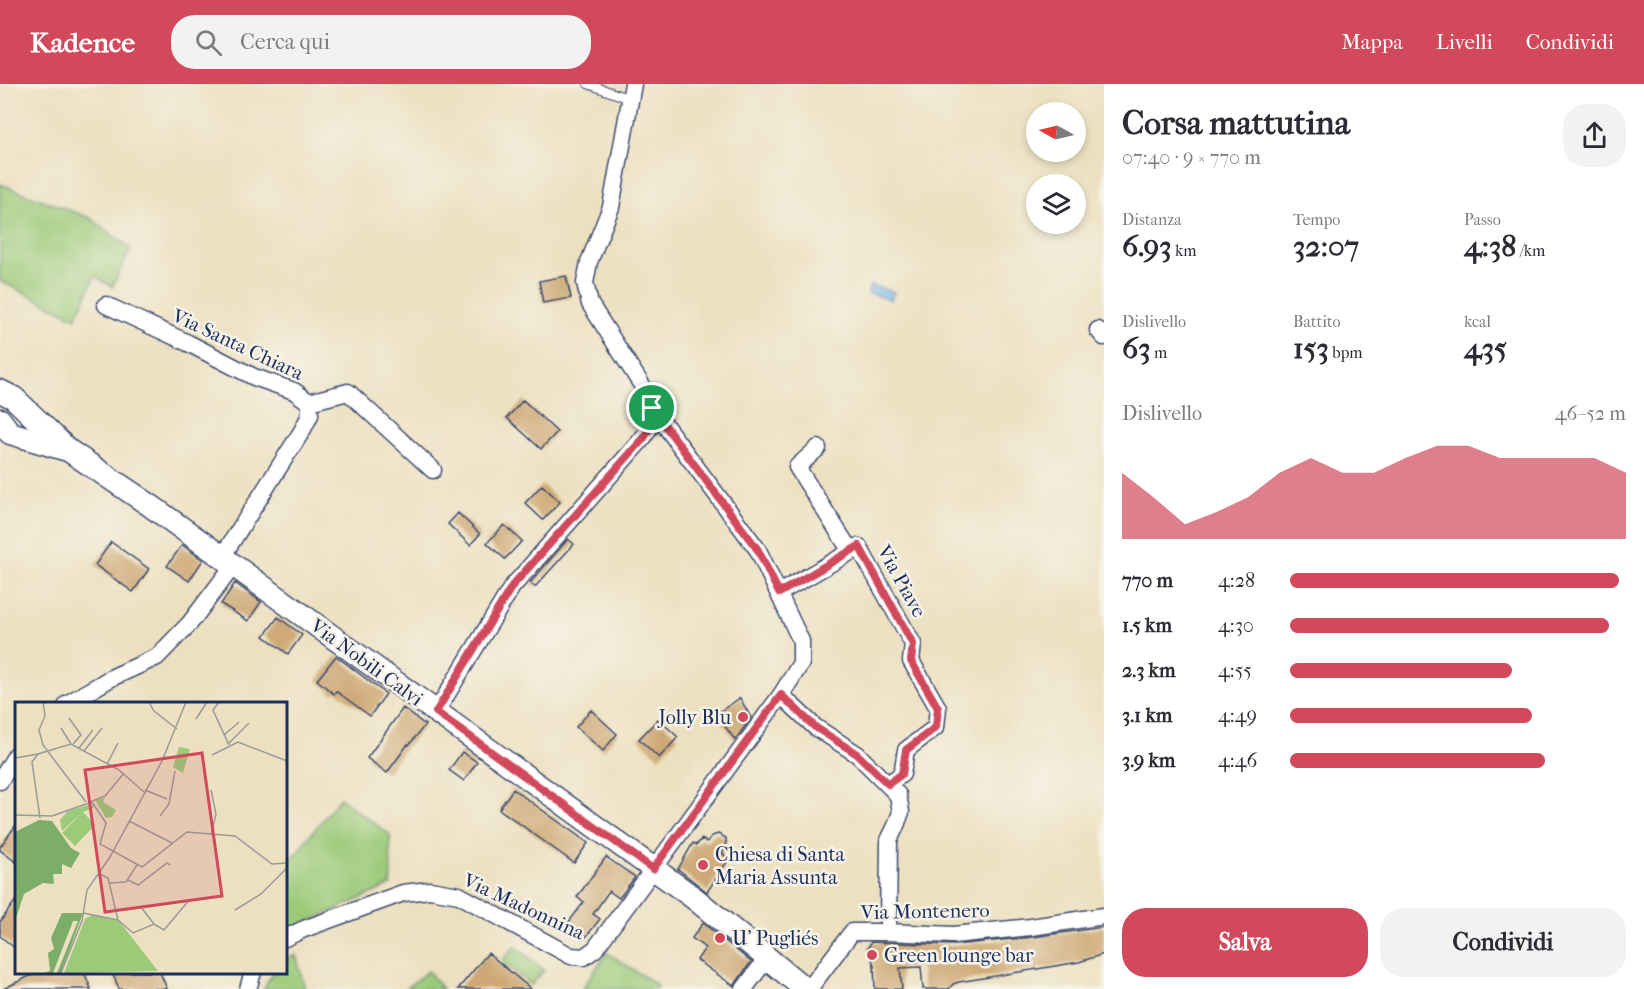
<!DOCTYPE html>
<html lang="it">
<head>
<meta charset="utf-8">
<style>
  body { margin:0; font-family:"IM FELL French Canon",serif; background:#f2f2f3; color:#2b2b33; height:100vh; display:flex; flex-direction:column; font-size:22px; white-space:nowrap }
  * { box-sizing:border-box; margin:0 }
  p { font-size:20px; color:#7c7c81 }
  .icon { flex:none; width:33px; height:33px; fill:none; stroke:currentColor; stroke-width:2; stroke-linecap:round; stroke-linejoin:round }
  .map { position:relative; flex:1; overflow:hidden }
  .sheet { display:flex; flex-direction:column; background:#fff; width:540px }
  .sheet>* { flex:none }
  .needle { width:39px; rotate:278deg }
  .controls { position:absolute; left:1026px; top:18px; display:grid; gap:12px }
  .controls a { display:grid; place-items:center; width:60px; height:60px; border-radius:50%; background:#fff; box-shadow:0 3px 9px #0003; font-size:30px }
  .pin { position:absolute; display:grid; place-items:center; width:51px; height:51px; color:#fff; margin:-26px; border:3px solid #fff; border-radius:50%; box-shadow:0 2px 6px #0007 }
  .round { display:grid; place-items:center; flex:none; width:63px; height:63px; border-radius:24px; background:#f2f2f3 }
  .overview { display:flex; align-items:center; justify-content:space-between; height:102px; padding:0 18px }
  h1 { font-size:33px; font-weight:700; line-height:45px }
  .stats { display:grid; grid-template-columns:repeat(3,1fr); gap:9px; height:102px; padding:6px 18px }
  .stats div { display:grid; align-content:center }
  .stats b { font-size:30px; font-weight:700 }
  .stats small { font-size:16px; font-weight:400 }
  .stats p { font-size:16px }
  .chart { height:168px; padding:12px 18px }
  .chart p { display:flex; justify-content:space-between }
  .chart svg { width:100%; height:108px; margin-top:6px; fill:#d1495b; opacity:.7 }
  .cta { display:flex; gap:12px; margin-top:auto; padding:12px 18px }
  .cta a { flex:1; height:69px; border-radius:24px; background:#d1495b; color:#fff; font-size:24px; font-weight:700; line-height:69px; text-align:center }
  .cta a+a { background:#f2f2f3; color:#2b2b33 }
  ul { padding:0 18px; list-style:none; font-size:20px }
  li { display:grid; grid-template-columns:96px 72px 1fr; align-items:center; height:45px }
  li i { height:15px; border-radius:8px; background:#d1495b }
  header { display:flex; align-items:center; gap:36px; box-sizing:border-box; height:84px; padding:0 30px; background:#d1495b; color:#fff }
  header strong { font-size:28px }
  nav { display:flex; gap:33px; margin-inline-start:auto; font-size:21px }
  .search { width:420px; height:54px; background:#f2f2f3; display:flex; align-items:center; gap:15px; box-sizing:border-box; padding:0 21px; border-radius:24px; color:#7c7c81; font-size:22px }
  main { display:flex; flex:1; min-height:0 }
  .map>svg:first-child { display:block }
  .green { fill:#9bca79; stroke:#5b7c6c; stroke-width:1.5 }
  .water { fill:#70b6e7; stroke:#4672a2; stroke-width:1.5 }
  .building { fill:#cea874 }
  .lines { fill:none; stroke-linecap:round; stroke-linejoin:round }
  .lane-casing { stroke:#3a4a6d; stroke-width:10 }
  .street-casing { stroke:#3a4a6d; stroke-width:19 }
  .secondary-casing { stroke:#3a4a6d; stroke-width:25 }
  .lane { stroke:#fff; stroke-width:8 }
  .street { stroke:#fff; stroke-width:16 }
  .secondary { stroke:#fff; stroke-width:22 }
  .route-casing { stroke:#fff; stroke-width:12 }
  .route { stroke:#d1495b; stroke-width:8 }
  .poi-dot { fill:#d1495b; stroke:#f7f3e8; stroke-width:2 }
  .labels { text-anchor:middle; stroke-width:5; stroke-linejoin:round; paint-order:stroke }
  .street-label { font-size:20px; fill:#1b2f5e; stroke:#f7f3e8 }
  .poi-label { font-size:20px; fill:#1b2f5e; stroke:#f7f3e8; text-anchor:start }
  .inset-road { fill:none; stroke:#989999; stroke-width:1.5 }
  .view { fill:#d1495b; fill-opacity:0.15; stroke:#d1495b; stroke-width:3 }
  .inset-edge { fill:none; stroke:#1b2f5e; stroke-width:3 }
</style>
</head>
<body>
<header>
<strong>Kadence</strong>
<div class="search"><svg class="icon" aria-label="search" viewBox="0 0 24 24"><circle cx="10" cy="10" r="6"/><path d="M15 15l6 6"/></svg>Cerca qui</div>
<nav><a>Mappa</a><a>Livelli</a><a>Condividi</a></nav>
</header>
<main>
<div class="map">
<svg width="1104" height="905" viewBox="0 0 1104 905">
  <rect width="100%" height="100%" fill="#f7f3e8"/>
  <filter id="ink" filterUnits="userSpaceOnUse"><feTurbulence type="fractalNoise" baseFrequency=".0167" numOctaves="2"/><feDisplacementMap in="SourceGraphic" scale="12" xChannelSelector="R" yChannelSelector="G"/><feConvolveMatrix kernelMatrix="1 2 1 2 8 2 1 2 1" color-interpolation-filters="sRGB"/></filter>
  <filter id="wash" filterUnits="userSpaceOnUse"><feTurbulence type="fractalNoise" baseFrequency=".008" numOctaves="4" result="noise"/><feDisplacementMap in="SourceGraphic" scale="24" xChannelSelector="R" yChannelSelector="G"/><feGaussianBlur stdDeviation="1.35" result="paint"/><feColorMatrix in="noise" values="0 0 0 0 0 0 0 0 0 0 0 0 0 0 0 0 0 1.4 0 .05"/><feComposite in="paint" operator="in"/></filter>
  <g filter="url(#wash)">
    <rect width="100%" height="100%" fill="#ece0c0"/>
    <path class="green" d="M0 100 90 134 131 165 112 203 95 192 76 234 0 197Z
      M340 714 390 751 391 801 285 848V783Z
      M515 862 544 886 531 901 502 877Z
      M607 869 657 901 655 905H582Z
      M296 871 305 905H264L272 889 285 888V875Z
      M428 887 442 905H405Z"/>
    <path class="water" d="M870 201 894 208 891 216 868 209Z"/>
    <g id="blocks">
      <path class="building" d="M566 192 571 214 543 219 539 197Z
        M523 316 557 348 541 365 507 334Z
        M542 401 560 418 543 436 525 419Z
        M458 429 480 450 470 461 448 440Z
        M504 441 522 457 505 475 487 459Z
        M568 455 574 460 535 503 530 499Z
        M111 458 149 485 133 508 95 481Z
        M182 461 203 476 189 497 167 482Z
        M235 499 261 518 248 537 221 520Z
        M278 533 302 551 288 570 264 552Z
        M336 572 386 610 370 632 336 607 334 610 317 596Z
        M740 614 751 634 735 656 716 630Z
        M403 624 425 641 409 661 408 660 387 689 367 674Z
        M591 626 617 650 603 667 576 643Z
        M658 635 678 653 659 674 639 655Z
        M462 668 477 678 464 697 449 686Z
        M513 705 588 759 574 779 499 725Z
        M16 741V778L0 766V763Z
        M718 750 726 754V761L722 769 729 775 707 808 678 785 693 759 697 761 701 755 707 758 712 752Z
        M606 773 635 793 619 814 609 807 593 830 600 835 586 853 568 839 584 818 577 813Z
        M16 816V865L0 852V838Z
        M703 839 751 878 734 902 697 876 705 864 692 854Z
        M1104 843V870L1079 878 959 898 953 900 949 905H923L921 883 900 884 902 905H875L874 881 868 864 871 858 954 861 1033 853Z
        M488 869 531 905H458Z
        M38 888H84L91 905H3Z
        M112 888H160L167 905H119Z"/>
    </g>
  </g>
  <g filter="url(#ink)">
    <use href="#blocks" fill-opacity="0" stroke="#3a4a6d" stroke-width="1.5"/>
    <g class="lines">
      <defs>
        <path id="lane" d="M588 0 630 15"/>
        <path id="street" d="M106 221 188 259 254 293 294 307 309 318
          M1098 246 1104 253
          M309 318 348 308 433 386
          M818 364 797 383 848 463H859L913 560 911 577 938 624 936 643 906 666 902 690 888 700
          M222 473 302 347 310 331 309 318
          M779 509 859 463
          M781 611 815 643 857 670 898 711 901 728 895 744 889 756 888 848
          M67 620 111 594 157 573 190 539 233 482
          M436 628 512 503 643 354 651 341 652 324
          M0 697 16 671
          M285 854 304 845 403 809 430 806 459 811 571 872 584 873 595 865 781 611 801 579V557L758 466 652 324 643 303 590 220 585 199 589 178 611 123 633 0
          M248 905 253 888
          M744 905 767 874
          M809 905 852 848H888L953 851 1031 843 1104 832"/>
        <path id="secondary" d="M0 307 14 314 68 366 151 422 222 473 694 814 805 905
          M0 336 10 349 64 365"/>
      </defs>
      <use href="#lane" class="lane-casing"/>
      <use href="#street" class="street-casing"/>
      <use href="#secondary" class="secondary-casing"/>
      <use href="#lane" class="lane"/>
      <use href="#street" class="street"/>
      <use href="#secondary" class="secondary"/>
    </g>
  </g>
  <g class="lines" filter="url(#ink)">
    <defs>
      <path id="route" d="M652 324 758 466 779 509 859 462 913 560 911 577 938 624 936 643 906 666 902 690 888 700 857 670 815 643 781 611 653 785 436 628 512 502 644 354 651 341Z"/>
    </defs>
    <use href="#route" class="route-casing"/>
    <use href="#route" class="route"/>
  </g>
  <g class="poi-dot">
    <circle cx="743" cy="633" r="6"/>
    <circle cx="703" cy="781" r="6"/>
    <circle cx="720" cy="854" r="6"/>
    <circle cx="872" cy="871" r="6"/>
  </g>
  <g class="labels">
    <g class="street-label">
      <text transform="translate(238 260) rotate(25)" y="7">Via Santa Chiara</text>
      <text transform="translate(902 497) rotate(61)" y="7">Via Piave</text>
      <text transform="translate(367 578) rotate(36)" y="7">Via Nobili Calvi</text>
      <text transform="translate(524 822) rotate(25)" y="7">Via Madonnina</text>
      <text transform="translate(925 827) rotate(-1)" y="7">Via Montenero</text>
    </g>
    <g class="poi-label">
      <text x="731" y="640" text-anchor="end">Jolly Blu</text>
      <text x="715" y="777">Chiesa di Santa<tspan x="715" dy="23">Maria Assunta</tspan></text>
      <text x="732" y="861">U' Pugliés</text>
      <text x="884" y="878">Green lounge bar</text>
    </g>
  </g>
  <g transform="translate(15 618)">
    <rect width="272" height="272" fill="#ece0c0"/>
    <path d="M164 45 175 47 168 71 158 65ZM90 96 88 100 101 108 97 115 91 116 80 98ZM77 102 80 105 68 110 80 123 60 144 47 131 68 110 47 129 45 118 53 109ZM77 213 104 219 143 269 49 271 70 217Z" fill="#9bca79"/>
    <path d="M24 118 37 119 56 146 65 151 56 166 47 162V172H38L39 182 28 181 9 192 0 219V130ZM47 211H68L46 271H42L63 219H58L38 271H28L35 269 33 251 39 247 36 236Z" fill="#7cae69"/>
    <path class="inset-road" d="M28 0 30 14 24 28 28 43 71 100M134 0 139 9 162 27M204 0 198 8 214 43M54 16 66 33 58 42M181 17 192 0M46 26 56 42M209 33 224 20M213 42 234 21M64 46 78 28M69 49 87 26M197 53 223 40 272 59M0 56 23 52M92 62 103 41M130 88 152 97M196 88 201 112 196 133M75 100 90 94 109 71M0 113 37 114 77 100 91 121 85 142 127 165 172 130 220 134 257 162 272 161M145 114 154 102 160 69M25 116 17 60 23 52 56 42 104 68 129 90M114 119 157 141M85 172 93 176 103 218M113 178 123 183 152 161 155 163M94 181 111 180 122 163M126 205 139 222M220 208 246 192 272 166M68 211 103 218 118 231 139 222 149 228 175 197M46 271 67 219 72 188 95 155 147 59 171 0"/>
    <path class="view" d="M187 51 207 194 90 210 70 68Z"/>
    <rect width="272" height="272" class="inset-edge"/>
  </g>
</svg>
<div class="controls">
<a><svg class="needle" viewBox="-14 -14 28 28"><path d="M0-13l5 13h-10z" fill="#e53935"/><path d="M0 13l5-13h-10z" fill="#7c7c81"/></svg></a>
<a><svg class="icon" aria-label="layers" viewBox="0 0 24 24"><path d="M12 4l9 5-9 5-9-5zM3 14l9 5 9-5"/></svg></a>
</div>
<div class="pin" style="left:652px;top:324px;background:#1e9e55"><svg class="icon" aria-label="arrive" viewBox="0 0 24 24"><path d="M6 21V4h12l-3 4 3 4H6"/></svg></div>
</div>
<section class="sheet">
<div class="overview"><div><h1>Corsa mattutina</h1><p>07:40 · 9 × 770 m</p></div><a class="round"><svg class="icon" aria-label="share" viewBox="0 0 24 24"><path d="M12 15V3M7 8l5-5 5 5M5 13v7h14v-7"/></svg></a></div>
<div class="stats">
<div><p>Distanza</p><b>6.93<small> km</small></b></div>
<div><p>Tempo</p><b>32:07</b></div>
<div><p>Passo</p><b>4:38<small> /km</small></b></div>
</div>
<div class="stats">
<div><p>Dislivello</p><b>63<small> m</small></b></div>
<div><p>Battito</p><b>153<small> bpm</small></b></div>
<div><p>kcal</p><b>435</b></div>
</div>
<div class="chart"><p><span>Dislivello</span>46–52 m</p>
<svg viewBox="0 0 160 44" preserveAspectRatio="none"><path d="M0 44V17L10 27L20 38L30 33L40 27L50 17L60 11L70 17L80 17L90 11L100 6L110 6L120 11L130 11L140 11L150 11L160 17V44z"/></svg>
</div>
<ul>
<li><b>770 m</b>4:28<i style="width:98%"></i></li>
<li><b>1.5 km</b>4:30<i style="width:95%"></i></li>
<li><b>2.3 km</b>4:55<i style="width:66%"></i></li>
<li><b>3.1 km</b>4:49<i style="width:72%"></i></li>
<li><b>3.9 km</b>4:46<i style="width:76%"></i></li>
</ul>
<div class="cta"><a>Salva</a><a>Condividi</a></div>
</section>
</main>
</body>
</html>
